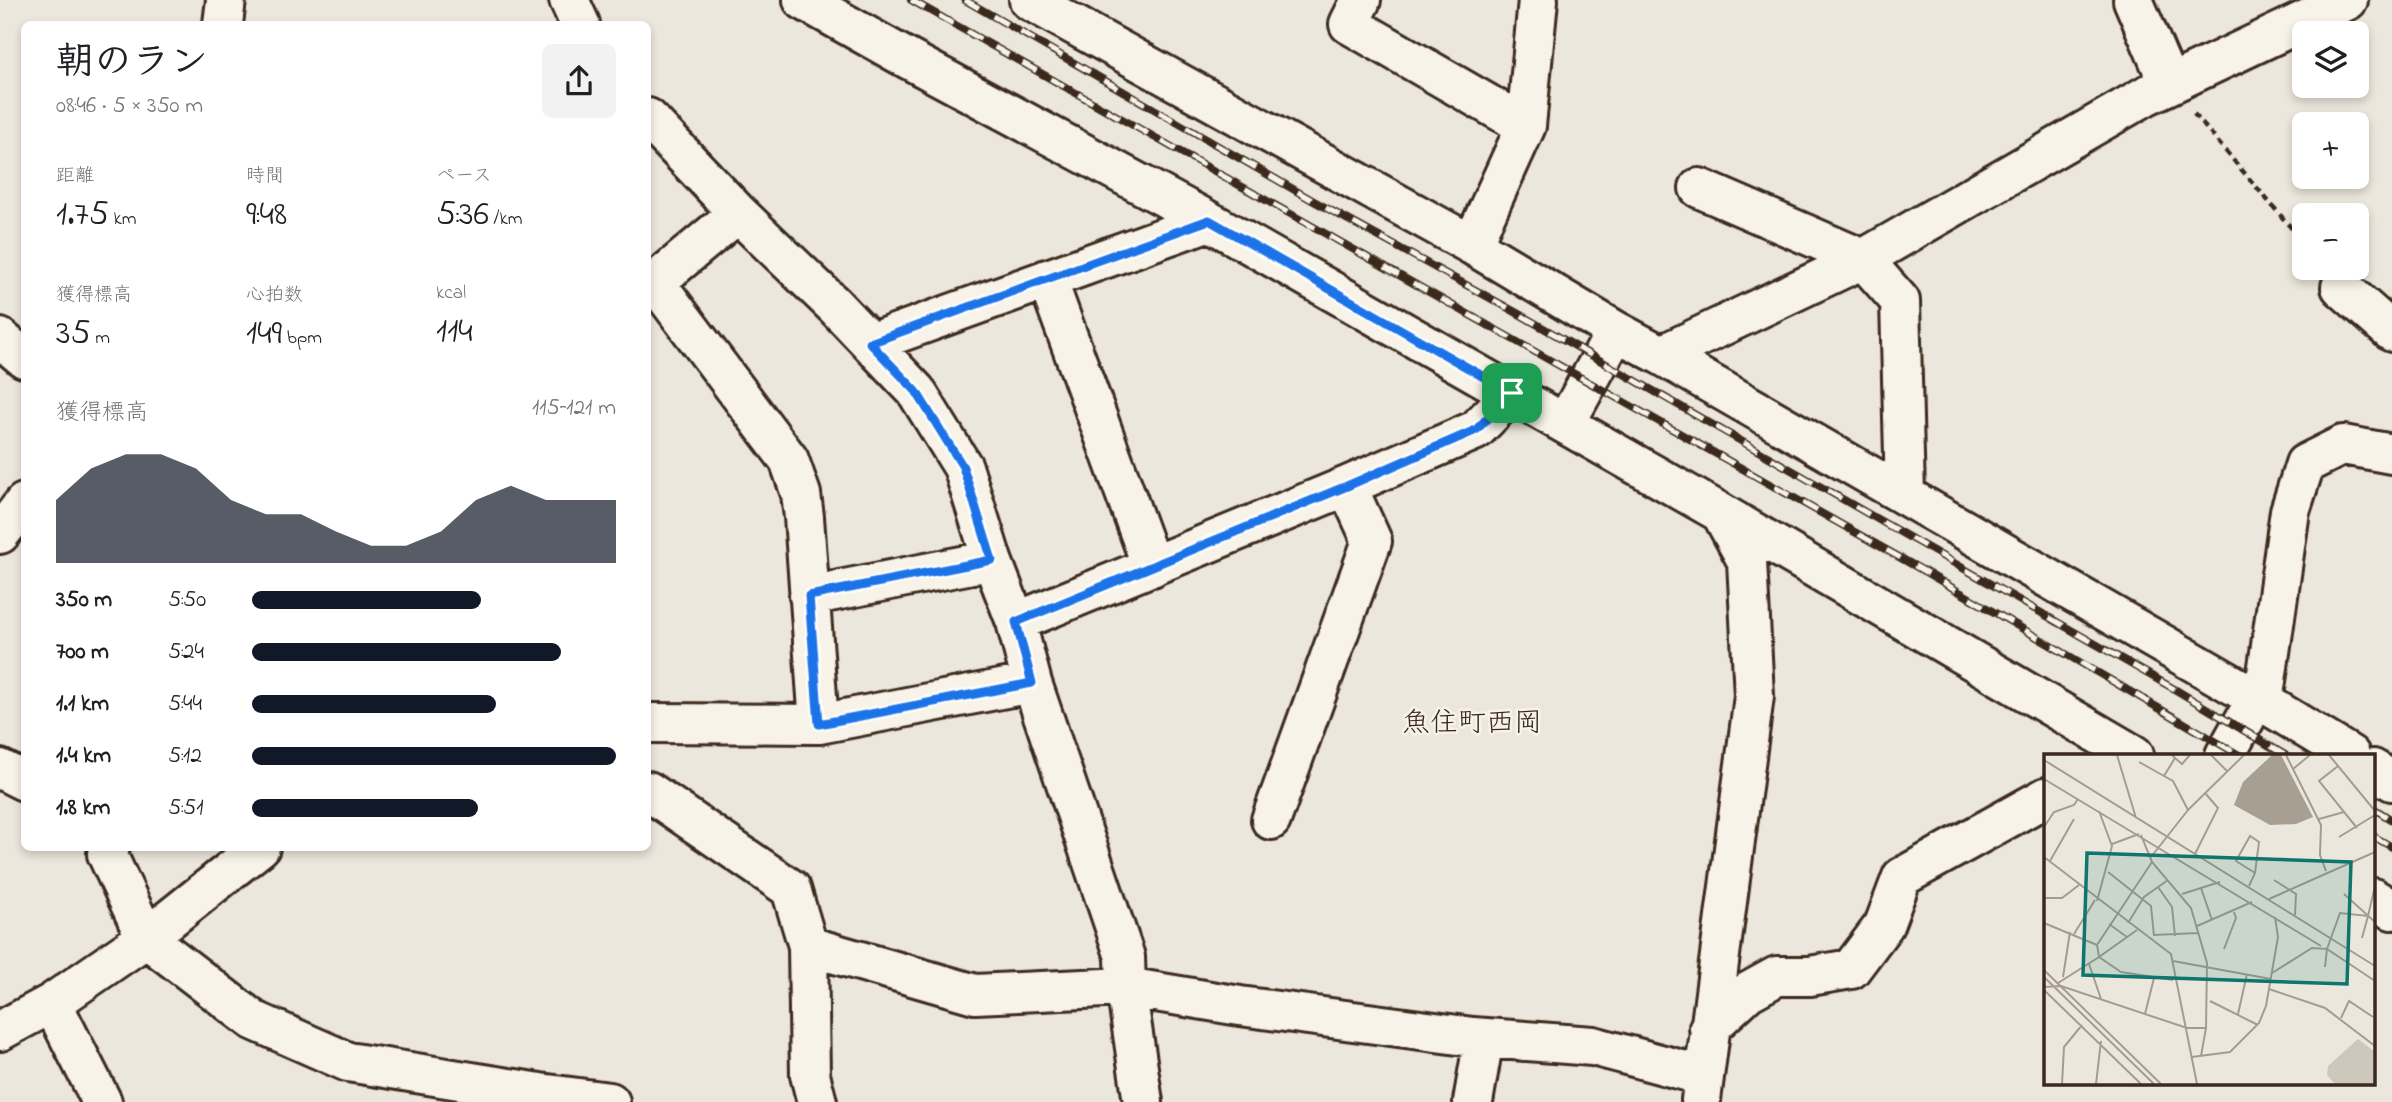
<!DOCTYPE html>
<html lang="ja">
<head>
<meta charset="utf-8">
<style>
  body { margin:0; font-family:"Indie Flower","Klee One",sans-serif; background:#f2f2f2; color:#202124; height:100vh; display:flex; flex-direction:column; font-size:26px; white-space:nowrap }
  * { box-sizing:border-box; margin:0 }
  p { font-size:23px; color:#757577 }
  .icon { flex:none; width:38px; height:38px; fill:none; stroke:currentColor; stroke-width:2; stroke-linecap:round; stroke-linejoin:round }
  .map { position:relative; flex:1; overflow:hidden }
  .sheet { position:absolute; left:21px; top:21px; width:630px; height:830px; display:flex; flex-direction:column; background:#fff; border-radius:10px; box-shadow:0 4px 10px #0003 }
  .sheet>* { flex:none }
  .fabs { position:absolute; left:2292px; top:21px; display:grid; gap:14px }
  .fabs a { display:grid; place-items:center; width:77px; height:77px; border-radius:10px; background:#fff; box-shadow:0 4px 10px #0003; font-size:35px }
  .pin { position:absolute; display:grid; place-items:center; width:60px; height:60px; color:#fff; margin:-30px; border-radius:14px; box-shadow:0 4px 10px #0006 }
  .round { display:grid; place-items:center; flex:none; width:74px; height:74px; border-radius:10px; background:#f2f2f2 }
  .head { display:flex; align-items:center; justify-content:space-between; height:119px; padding:0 35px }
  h1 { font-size:38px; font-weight:600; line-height:52px }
  .stats { display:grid; grid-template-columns:repeat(3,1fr); gap:10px; height:119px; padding:7px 35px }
  .stats div { display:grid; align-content:center }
  .stats b { font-size:35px; font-weight:600 }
  .stats small { font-size:19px; font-weight:400 }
  .stats p { font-size:19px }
  .chart { height:196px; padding:14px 35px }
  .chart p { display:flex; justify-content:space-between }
  .chart svg { width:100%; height:126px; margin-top:7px; fill:#111827; opacity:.7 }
  ul { padding:0 35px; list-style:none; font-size:23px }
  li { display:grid; grid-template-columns:112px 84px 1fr; align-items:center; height:52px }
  li i { height:18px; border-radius:9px; background:#111827 }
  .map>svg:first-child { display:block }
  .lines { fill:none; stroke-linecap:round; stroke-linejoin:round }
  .minor-casing { stroke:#3b2a1e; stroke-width:44 }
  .path { stroke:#3b2a1e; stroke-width:4.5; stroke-dasharray:7 5; stroke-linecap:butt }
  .minor { stroke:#f7f3e8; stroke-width:38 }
  .rail-casing { stroke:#3b2a1e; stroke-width:8 }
  .rail { stroke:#f7f3e8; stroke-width:5; stroke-dasharray:16; stroke-linecap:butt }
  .route-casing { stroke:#fff; stroke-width:14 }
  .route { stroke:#1a73e8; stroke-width:9 }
  .labels { text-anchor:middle; stroke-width:5; stroke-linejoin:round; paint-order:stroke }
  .quarter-label { font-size:28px; fill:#3b2a1e; stroke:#f7f3e8 }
  .inset-road { fill:none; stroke:#a59b90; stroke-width:2 }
  .view { fill:#0f766e; fill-opacity:0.15; stroke:#0f766e; stroke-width:3.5 }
  .inset-edge { fill:none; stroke:#3b2a1e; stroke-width:3.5 }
</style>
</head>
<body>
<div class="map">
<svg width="2392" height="1102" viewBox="0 0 2392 1102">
  <rect width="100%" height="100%" fill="#ece7dc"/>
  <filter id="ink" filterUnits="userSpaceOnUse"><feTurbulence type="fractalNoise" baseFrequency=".0143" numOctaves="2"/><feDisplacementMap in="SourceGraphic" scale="14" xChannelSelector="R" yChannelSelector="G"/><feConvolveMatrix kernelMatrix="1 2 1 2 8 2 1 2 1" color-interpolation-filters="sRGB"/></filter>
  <g filter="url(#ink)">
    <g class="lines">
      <defs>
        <path id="minor" d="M569 0 580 24
          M803 0 908 59 1209 221 1721 513 2134 755
          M1029 0 1472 245 1616 331 1661 355 2263 702 2350 755
          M1361 0 1349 24 1526 126
          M2133 0 2169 84
          M223 24 226 0
          M648 118 738 213 834 305 916 391 963 467 992 560 1016 622 1032 683 1125 957 1126 987 1143 1102
          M1699 188 1863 259 1900 301 1905 495
          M1472 245 1526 126 1538 0
          M1047 279 1152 567
          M655 282 789 460 801 494 804 517 819 724
          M2341 287 2392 332
          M648 288 738 213
          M0 338 24 358
          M870 343 1209 221
          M1661 355 1863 259 2147 95 2348 0
          M1565 424 1616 331
          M0 534 24 503
          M809 596 992 560
          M1016 622 1347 486 1476 430 1512 393
          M648 723 819 724 1032 683
          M2225 755 2249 712 2263 702 2290 511 2305 464 2343 445 2392 454
          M0 769 24 781
          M2373 769 2392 781
          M648 791 791 889 808 946 810 1075 817 1102
          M1271 820 1372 541 1347 486
          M260 847 146 938 253 1020 348 1062 540 1093 610 1102
          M2373 898 2392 910
          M808 946 975 994 1126 987 1240 1006 1473 1037 1593 1046 1704 1076
          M52 1003 102 1102
          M1709 1028 1748 992 1777 976H1810L1851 969 1884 925 1902 877 2046 797
          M0 1031 52 1003 146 938 107 854 110 847
          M1701 1100 1754 696 1747 561 1721 513
          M1473 1102 1484 1038"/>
      </defs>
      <use href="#minor" class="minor-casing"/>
      <path class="path" d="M2194 114 2305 244"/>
      <use href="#minor" class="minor"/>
      <defs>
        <path id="rail" d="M911 0 1922 570 2239 755
          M965 0 1312 200 1519 314 2176 690 2285 755
          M2373 808 2392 820
          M2373 836 2392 847"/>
      </defs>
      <use href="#rail" class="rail-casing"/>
      <use href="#rail" class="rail"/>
    </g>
  </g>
  <g class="lines" filter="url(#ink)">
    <defs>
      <path id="route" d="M1209 220 1512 393 1476 430 1347 486 1016 622 1032 683 819 724 809 596 992 560 963 467 916 391 870 343Z"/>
    </defs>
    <use href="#route" class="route-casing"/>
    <use href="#route" class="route"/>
  </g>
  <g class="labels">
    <g class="quarter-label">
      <text x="1472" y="731">魚住町西岡</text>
    </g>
  </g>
  <g transform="translate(2044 754)">
    <rect width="331" height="331" fill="#ece7dc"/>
    <path d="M314 285 331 298V330H291L283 321 284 312Z" fill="#cec8bc"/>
    <path d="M228 1H237L269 63 252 70 226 71 190 51 199 28Z" fill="#a89f93"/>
    <path class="inset-road" d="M73 1 92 64M167 1 183 17M242 1 277 71 276 101 282 117M285 1 331 57M131 4 138 10 146 1M0 6 331 212M95 8 120 22M294 12 275 27 313 74M249 15 266 1M0 25 277 192M144 56 200 1M275 65 300 58M0 73 10 58 30 51 34 45M295 83 331 61M68 90 95 80M151 100 174 54 161 39M0 103 127 200 153 330M107 103 144 56 129 27 120 22 131 4 128 1M6 107 30 65M64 118 107 152 110 182M230 126 252 140 251 161M205 132 211 119 215 88 206 82 192 107 211 119M114 133 128 153 131 182M157 134 168 166M138 140 176 128M300 140 331 168M0 144H18L35 131M225 145 331 98M53 147 68 92 55 57M0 169 53 191M84 169 100 143 124 126M65 170 83 183M153 172 208 148M93 176 55 203 77 218 129 226M30 180 51 146M109 181 154 179M318 184 324 162M180 195 192 164 190 158M129 207 227 225M45 210 57 245M281 213 283 195 331 227M0 216 117 330M228 219 268 194 283 195 296 159 324 162 331 132M0 223 110 330M19 223 26 178M14 229 55 203 53 191 108 108M0 233 17 232 143 274H162L163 209 147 154 108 108 97 81M225 235 281 254 331 292M0 236 97 330M166 247 214 271M101 260 110 224M194 260 203 220M297 264 305 247 329 263M157 302 162 274M148 303 186 298 215 269 222 252 234 183 231 163M18 330 20 293 38 271M52 330 57 287"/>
    <path class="view" d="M43 99 307 108 303 230 39 221Z"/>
    <rect width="331" height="331" class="inset-edge"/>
  </g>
</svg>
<div class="fabs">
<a><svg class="icon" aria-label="layers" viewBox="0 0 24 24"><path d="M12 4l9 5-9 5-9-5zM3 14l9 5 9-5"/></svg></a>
<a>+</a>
<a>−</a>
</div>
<div class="pin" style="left:1512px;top:393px;background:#1e9e55"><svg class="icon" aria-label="arrive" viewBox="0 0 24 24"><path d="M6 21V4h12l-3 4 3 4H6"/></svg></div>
<section class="sheet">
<div class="head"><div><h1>朝のラン</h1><p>08:46 · 5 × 350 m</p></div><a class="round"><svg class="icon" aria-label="share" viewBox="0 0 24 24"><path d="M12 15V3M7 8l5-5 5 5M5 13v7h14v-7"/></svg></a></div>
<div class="stats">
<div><p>距離</p><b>1.75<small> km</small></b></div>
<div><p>時間</p><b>9:48</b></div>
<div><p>ペース</p><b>5:36<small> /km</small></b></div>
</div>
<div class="stats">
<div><p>獲得標高</p><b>35<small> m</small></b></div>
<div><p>心拍数</p><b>149<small> bpm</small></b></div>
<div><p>kcal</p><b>114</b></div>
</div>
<div class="chart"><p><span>獲得標高</span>115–121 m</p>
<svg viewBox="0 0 160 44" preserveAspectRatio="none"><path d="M0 44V22L10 11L20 6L30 6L40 11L50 22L60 27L70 27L80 33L90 38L100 38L110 33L120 22L130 17L140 22L150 22L160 22V44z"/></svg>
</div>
<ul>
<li><b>350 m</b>5:50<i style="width:63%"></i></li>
<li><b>700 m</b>5:24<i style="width:85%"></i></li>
<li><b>1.1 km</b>5:44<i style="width:67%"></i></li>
<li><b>1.4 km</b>5:12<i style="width:100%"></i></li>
<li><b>1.8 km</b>5:51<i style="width:62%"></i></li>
</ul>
</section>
</div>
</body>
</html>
